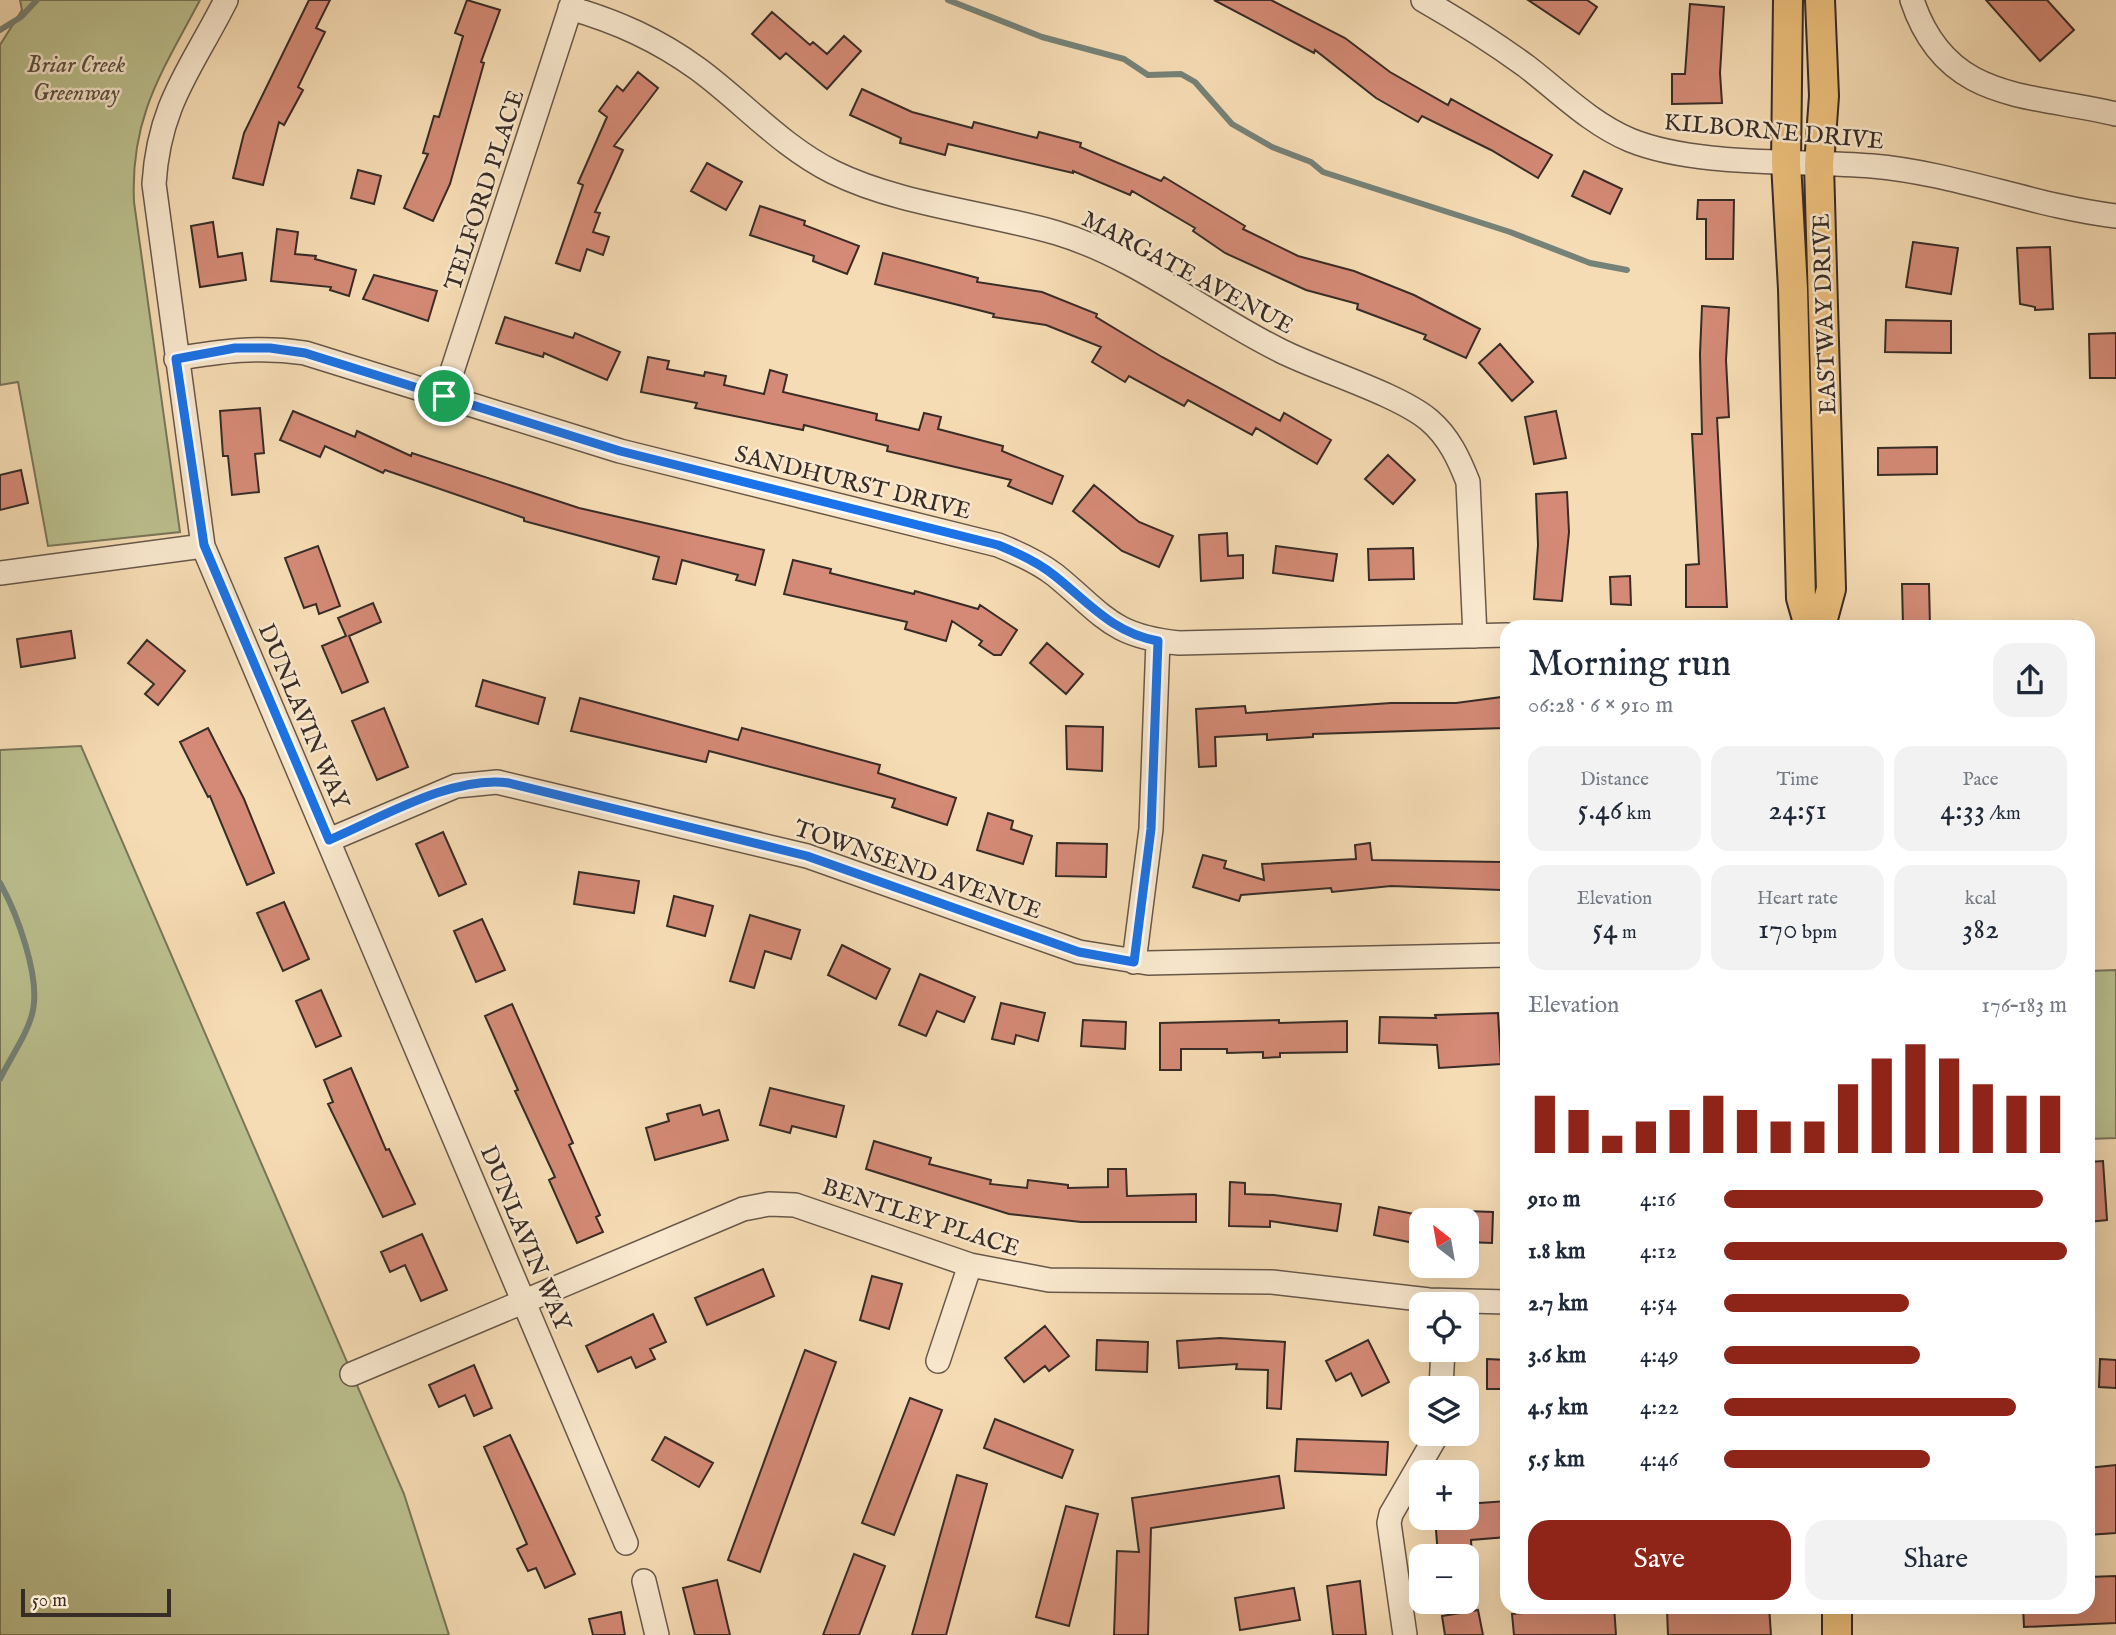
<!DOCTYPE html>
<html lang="en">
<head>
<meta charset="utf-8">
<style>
  body { margin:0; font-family:"IM FELL English",serif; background:#f2f2f3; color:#1f2937; height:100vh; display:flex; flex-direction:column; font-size:26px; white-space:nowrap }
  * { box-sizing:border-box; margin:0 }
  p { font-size:23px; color:#747a83 }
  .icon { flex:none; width:38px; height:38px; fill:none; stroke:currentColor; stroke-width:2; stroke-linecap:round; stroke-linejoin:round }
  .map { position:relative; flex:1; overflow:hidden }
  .details { position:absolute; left:1500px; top:620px; width:595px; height:994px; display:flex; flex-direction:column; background:#fff; border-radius:21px; box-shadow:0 7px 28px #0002 }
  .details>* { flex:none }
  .needle { width:46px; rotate:329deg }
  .buttons { position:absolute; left:1409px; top:1208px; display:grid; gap:14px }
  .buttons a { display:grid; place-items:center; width:70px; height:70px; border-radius:14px; background:#fff; box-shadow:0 7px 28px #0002; font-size:35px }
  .scale { position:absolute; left:21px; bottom:18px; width:150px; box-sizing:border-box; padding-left:7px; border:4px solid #382c27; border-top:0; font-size:19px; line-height:24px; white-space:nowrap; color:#382c27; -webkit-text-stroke:5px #f9e8ce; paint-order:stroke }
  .pin { position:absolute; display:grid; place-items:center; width:60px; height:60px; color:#fff; margin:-30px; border:4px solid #fff; border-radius:50%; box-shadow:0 2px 7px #0007 }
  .round { display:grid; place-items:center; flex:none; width:74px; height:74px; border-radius:21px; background:#f2f2f3 }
  .head { display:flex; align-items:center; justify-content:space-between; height:119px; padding:0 28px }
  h1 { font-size:38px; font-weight:600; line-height:52px }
  .stats { display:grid; grid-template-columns:repeat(3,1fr); gap:10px; height:119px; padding:7px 28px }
  .stats div { display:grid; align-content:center; border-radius:18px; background:#f2f2f3; text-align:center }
  .stats b { font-size:30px; font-weight:600 }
  .stats small { font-size:19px; font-weight:400 }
  .stats p { font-size:19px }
  .chart { height:196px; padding:14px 28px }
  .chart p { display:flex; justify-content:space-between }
  .chart svg { width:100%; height:126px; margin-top:7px; stroke:#8f2418; stroke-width:6 }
  .cta { display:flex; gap:14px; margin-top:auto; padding:14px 28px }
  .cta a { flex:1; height:80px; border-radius:21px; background:#8f2418; color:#fff; font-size:28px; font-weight:600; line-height:80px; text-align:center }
  .cta a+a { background:#f2f2f3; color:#1f2937 }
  ul { padding:0 28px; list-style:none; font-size:23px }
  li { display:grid; grid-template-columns:112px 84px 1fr; align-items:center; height:52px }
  li i { height:18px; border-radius:9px; background:#8f2418 }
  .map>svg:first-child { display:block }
  .green { fill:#bbc08e; stroke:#7a765a; stroke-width:2 }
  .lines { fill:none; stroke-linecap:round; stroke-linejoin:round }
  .stream { stroke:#758277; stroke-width:6 }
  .building { fill:#d48a76; stroke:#382c27; stroke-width:2 }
  .minor-casing { stroke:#68584a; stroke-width:26 }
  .major-casing { stroke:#382c27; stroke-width:32 }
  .minor { stroke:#f9e8ce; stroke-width:23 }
  .major { stroke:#ebbe7a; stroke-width:28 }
  .route-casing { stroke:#fff; stroke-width:14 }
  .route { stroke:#1a73e8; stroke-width:9 }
  .labels { text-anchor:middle; stroke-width:5; stroke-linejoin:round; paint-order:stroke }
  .park-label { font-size:24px; font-style:italic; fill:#595141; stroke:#f9e8ce }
  .street-label { font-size:24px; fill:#382c27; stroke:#f9e8ce }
</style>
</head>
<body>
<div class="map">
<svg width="2116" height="1635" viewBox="0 0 2116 1635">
  <rect width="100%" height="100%" fill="#f6dcb4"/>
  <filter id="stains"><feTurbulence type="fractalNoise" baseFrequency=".00286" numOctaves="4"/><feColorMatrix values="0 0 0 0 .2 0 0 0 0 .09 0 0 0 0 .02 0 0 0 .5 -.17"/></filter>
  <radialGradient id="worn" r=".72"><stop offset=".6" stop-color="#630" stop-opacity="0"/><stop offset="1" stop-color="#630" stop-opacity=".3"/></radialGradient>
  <path class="green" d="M20 0H200C162 72 130 117 134 202L180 532 48 546 18 382 0 385V45L22 10Z
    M81 746 404 1494 449 1635H0V750Z
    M2116 970V1138L2088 1139V971Z"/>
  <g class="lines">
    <path class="stream" d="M948 0 1042 37 1124 59 1148 75 1181 74 1195 82 1232 124 1272 147 1311 162 1323 172 1510 232 1590 263 1627 270
      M0 30 21 17 37 0
      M0 883C17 913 40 976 33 1010 29 1032 10 1058 0 1079"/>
  </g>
  <path class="building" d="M309 0H330L316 28 325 32 298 87 303 90 284 125 279 122 263 185 233 178 244 133Z
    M467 0 500 10 481 62 484 63 450 184 433 221 404 208 428 154 423 153 434 116 439 117 463 36 455 33Z
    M1214 0H1271L1345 38 1390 72 1448 105 1451 99 1552 155 1538 178 1491 150 1422 116 1418 122 1376 98 1315 50 1314 53Z
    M1528 0H1587L1597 7 1579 34Z
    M1986 0H2047L2074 30 2040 61Z
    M1690 4 1724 7 1720 73 1722 103 1672 104V74H1685Z
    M772 12 810 45 813 42 827 54 844 36 861 51 827 89 786 53 780 59 752 34Z
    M638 72 658 88 614 146 623 150 595 212 600 213 593 232 609 237 603 255 587 249 580 271 556 263 583 185 578 183 607 117 599 111 617 86 623 91Z
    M862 89 912 112 972 128 974 122 1037 138 1039 132 1081 143 1080 147 1161 181 1164 177 1245 226 1243 229 1298 256 1354 271 1414 295 1480 329 1466 358 1424 339 1426 335 1357 309 1358 304 1306 290 1225 253 1193 231 1195 228 1132 191 1130 195 1073 171V173L948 144 945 155 900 143 901 138 850 115Z
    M707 163 742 182 726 210 691 191Z
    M358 170 381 176 374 204 351 198Z
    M1584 171 1622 189 1610 214 1572 196Z
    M1698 200H1734L1733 259H1706V219H1697Z
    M760 206 805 221 804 225 859 246 847 274 813 261 814 256 750 235Z
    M213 222 218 257 242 253 246 280 200 287 191 226Z
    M277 229 298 232 295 254 316 256 315 259 356 270 349 296 330 290 331 287 271 281Z
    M1913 242 1958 248 1951 294 1906 287Z
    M2050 247 2053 309 2035 310V307L2020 304 2017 248Z
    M883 253 978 278 977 282 1042 292 1097 314 1096 317 1162 357 1280 421 1284 413 1331 440 1317 464 1256 428 1252 435 1188 400 1184 406 1129 376 1125 382 1092 362 1101 347 1046 325 993 317 994 314 875 284Z
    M374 275 437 291 428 321 363 299Z
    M1702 306 1729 308 1726 360 1729 417 1717 418 1727 607H1686V565L1699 564 1692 434H1702L1700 354Z
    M505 317 573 338 575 333 620 352 607 380 544 353 543 357 496 343Z
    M1886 320 1951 321V353L1885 352Z
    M2116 333V378H2090L2089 334Z
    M1500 344 1533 382 1512 401 1479 363Z
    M648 357 669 361 667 369 704 376 705 372 726 376 724 385 764 394 770 370 787 375 783 392 877 414 876 420 919 430 924 413 941 417 938 429 1003 446 1002 451 1063 476 1052 504 1008 486 1011 480 887 451 888 446 804 425 803 430 695 408 697 403 641 392Z
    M260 408 264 453 255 454 259 492 232 495 228 456H223L220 411Z
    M293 411 355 437 357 431 411 456 412 453 579 508 764 550 755 585 736 580 738 575 682 560 676 584 653 579 659 557 524 521V518L385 470 383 473 325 446 320 457 280 440Z
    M1556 411 1566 458 1534 464 1525 417Z
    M1937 447V474L1878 475V448Z
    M1388 455 1415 480 1393 504 1365 479Z
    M21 470 28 503 0 510V475Z
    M1094 485 1139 522 1173 536 1159 567 1122 551 1073 511Z
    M1567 492 1569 532 1562 601 1534 599 1538 545 1536 494Z
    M1227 533 1228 556 1243 555V578L1201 581 1199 535Z
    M318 546 340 606 319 614 316 604 304 608 285 558Z
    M1276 546 1337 554 1333 581 1273 573Z
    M1413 548 1414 579 1369 580 1368 549Z
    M793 560 831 569 830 573 914 594 915 591 978 609 980 605 1017 630 1001 655H994L979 645 982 641 952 621 946 641 905 629 907 622 784 594Z
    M1630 576 1631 605 1611 604 1610 577Z
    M1902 584H1929L1930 626H1903Z
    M373 603 381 622 349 636 368 682 342 693 322 646 346 636 338 618Z
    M71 631 75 658 21 667 17 639Z
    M147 640 185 671 158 705 145 694 154 684 128 663Z
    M1047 643 1083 674 1066 694 1030 663Z
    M483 680 545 698 538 724 476 706Z
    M1502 697 1504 728 1313 734V737L1267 740V734L1215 737 1216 766 1199 767 1196 709 1245 706 1246 713 1391 703H1456Z
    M580 698 738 740 742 728 795 742 880 765 878 773 956 798 947 825 892 807 895 799 709 751 706 762 571 731Z
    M384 708 408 767 377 780 352 721Z
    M1066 726 1103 727 1102 771 1067 769Z
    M208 728 244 799 274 873 247 885 210 796 208 797 180 742Z
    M988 813 1013 821 1011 829 1032 836 1023 864 977 850Z
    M443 832 466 884 439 896 416 844Z
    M1057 843 1107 844 1106 877 1056 876Z
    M1370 843 1372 860 1501 862V890L1391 886 1332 892 1331 888 1241 895 1239 901 1193 887 1203 855 1226 861 1224 868 1264 880 1262 864 1356 859 1355 845Z
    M579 872 639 881 634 913 574 904Z
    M674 896 713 906 705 936 667 926Z
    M284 902 309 959 283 971 257 913Z
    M750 915 800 930 791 959 765 951 754 988 730 981Z
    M482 919 505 970 476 982 454 931Z
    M842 945 890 969 876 999 828 975Z
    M920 974 975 997 964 1022 937 1011 926 1036 899 1025Z
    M321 990 341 1036 316 1047 296 1001Z
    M1001 1003 1045 1013 1038 1041 1016 1035 1014 1044 992 1039Z
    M512 1004 573 1143 569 1145 600 1215 596 1217 603 1232 577 1243 549 1180 555 1177 515 1091 518 1090 485 1016Z
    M1498 1013 1501 1064 1439 1068 1437 1045 1379 1043 1380 1017 1436 1018 1435 1015Z
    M1083 1020 1126 1022 1125 1049 1081 1046Z
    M1279 1020V1023L1347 1021V1052L1280 1053V1057L1263 1058V1052L1227 1053V1049H1181V1070H1160V1023Z
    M351 1068 386 1150 389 1149 415 1204 383 1217 328 1104 333 1102 324 1080Z
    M770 1088 844 1106 836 1137 792 1126 790 1133 760 1125Z
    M700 1105 703 1115 719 1110 728 1140 655 1160 646 1128 669 1121 667 1114Z
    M874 1141 931 1158 929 1164 991 1180 990 1184 1027 1188 1028 1180 1068 1185V1188L1108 1187V1169H1126L1127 1196 1196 1194V1222H1081L1009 1214 866 1169Z
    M2103 1161 2107 1220 2088 1222V1162Z
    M1230 1182 1245 1183V1194L1274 1195 1341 1204 1337 1231 1270 1221V1227L1229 1226Z
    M1379 1207 1419 1215 1414 1243 1374 1235Z
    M1466 1211 1493 1212 1492 1243 1466 1242Z
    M422 1234 447 1290 421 1301 405 1265 390 1272 381 1252Z
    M763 1269 774 1296 707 1325 695 1298Z
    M872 1276 902 1284 889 1329 860 1320Z
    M653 1314 666 1342 650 1349 655 1359 636 1368 631 1357 598 1372 586 1346Z
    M1045 1326 1069 1356 1049 1371 1045 1366 1024 1382 1005 1358Z
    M1220 1338 1285 1342 1281 1409 1267 1408 1268 1370 1236 1369 1237 1364 1179 1368 1177 1341Z
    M1097 1340 1148 1342 1147 1372 1096 1370Z
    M1368 1340 1389 1382 1362 1396 1351 1373 1336 1381 1326 1361Z
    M805 1350 836 1362 760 1572 728 1560Z
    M1487 1359 1507 1360V1389H1487Z
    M2100 1359 2116 1360V1388L2099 1387Z
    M474 1365 492 1408 474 1416 465 1395 439 1407 429 1385Z
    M910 1398 942 1410 894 1535 862 1523Z
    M995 1419 1073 1450 1062 1478 984 1448Z
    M510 1435 575 1574 545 1588 536 1568 528 1571 517 1549 527 1544 484 1447Z
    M665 1437 713 1463 699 1487 652 1460Z
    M1297 1439 1388 1442 1386 1475 1295 1471Z
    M2116 1465V1533L2088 1535V1468Z
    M957 1475 987 1484 946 1635H912Z
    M1279 1476 1284 1508 1151 1528 1148 1635H1114L1117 1551 1139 1552 1132 1498Z
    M1507 1501V1537L1471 1540 1472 1556H1438L1435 1517H1466V1504Z
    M1066 1506 1098 1514 1069 1626 1036 1617Z
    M854 1554 885 1566 859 1635H823Z
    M2116 1576V1623L2024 1627 2023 1606H2088V1577Z
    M717 1580 730 1635H695L683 1588Z
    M1360 1581 1366 1635H1333L1327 1586Z
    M1294 1588 1300 1620 1240 1630 1235 1598Z
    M1604 1606H1614L1616 1635H1514L1512 1614Z
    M1731 1606H1769L1771 1635H1668L1667 1610Z
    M1478 1610 1483 1635H1445L1442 1616Z
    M621 1612 625 1635H593L589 1619Z"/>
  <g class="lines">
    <defs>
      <path id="minor" d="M226 0C192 68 159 103 154 184L203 546 626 1543
        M1423 0C1458 20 1493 42 1526 66 1560 92 1590 123 1630 140 1696 167 1800 160 1872 166 1955 173 2033 206 2116 216
        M1912 0C1946 103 2028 93 2116 114
        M570 8C618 22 658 40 698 69 743 102 782 147 833 172 900 205 985 212 1057 233 1137 257 1206 314 1281 351 1321 371 1398 394 1429 420 1449 437 1459 459 1468 482L1475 636
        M176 359C221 351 259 346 305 353L620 451 998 545C1018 553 1038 562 1055 575 1104 615 1111 636 1179 643L1507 635
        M444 396 573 0
        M0 573 203 546
        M329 840 456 786 497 782 807 856 1079 952 1148 963 1507 955
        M1134 962 1151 829 1158 641
        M938 1361 970 1265
        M352 1374 743 1209 769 1204 795 1205 970 1265 1049 1280 1272 1282 1429 1300 1507 1302
        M1441 1388 1443 1349
        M644 1581 657 1635
        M1405 1635 1389 1523 1391 1514 1438 1433"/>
      <path id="major" d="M1788 0 1786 163 1793 289 1801 598 1809 626
        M1820 0 1824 96 1819 165 1831 589 1821 626
        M1837 1606V1635"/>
    </defs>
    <use href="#minor" class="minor-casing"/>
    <use href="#major" class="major-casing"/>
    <use href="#minor" class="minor"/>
    <use href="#major" class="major"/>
  </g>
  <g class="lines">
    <defs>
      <path id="route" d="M235 348H270L305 353 620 451 998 545C1018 553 1038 562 1055 576 1089 603 1113 633 1158 641L1151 829 1134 962 1079 952 807 856 509 783C452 775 381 818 329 840L204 545 176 359Z"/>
    </defs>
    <use href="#route" class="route-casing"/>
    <use href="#route" class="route"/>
  </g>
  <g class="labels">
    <g class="park-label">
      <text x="76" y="72">Briar Creek<tspan x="76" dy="28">Greenway</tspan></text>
    </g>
    <g class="street-label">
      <text transform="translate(1774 131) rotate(5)" y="8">KILBORNE DRIVE</text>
      <text transform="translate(484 190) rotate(-72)" y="8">TELFORD PLACE</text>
      <text transform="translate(1188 272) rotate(28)" y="8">MARGATE AVENUE</text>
      <text transform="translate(1824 314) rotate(-92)" y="8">EASTWAY DRIVE</text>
      <text transform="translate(853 482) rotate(14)" y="8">SANDHURST DRIVE</text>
      <text transform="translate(304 716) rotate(67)" y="8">DUNLAVIN WAY</text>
      <text transform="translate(918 869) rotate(19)" y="8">TOWNSEND AVENUE</text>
      <text transform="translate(921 1217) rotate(18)" y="8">BENTLEY PLACE</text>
      <text transform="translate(526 1238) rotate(67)" y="8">DUNLAVIN WAY</text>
    </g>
  </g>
  <rect width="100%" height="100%" filter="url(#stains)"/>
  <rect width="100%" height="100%" fill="url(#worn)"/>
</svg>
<div class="buttons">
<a><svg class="needle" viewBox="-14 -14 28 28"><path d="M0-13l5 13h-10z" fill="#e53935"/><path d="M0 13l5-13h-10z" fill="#747a83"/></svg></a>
<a><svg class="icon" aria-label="locate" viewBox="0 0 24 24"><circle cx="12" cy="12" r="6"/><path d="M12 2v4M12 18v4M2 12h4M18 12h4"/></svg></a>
<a><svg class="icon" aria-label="layers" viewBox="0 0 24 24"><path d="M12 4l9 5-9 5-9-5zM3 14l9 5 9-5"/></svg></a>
<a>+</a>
<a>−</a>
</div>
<div class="scale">50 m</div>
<div class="pin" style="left:444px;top:396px;background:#1e9e55"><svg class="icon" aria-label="arrive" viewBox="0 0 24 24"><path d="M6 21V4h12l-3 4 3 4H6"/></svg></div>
<section class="details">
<div class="head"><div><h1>Morning run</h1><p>06:28 · 6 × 910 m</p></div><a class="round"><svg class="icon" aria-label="share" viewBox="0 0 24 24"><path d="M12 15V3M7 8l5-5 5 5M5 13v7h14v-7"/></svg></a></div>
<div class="stats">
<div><p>Distance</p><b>5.46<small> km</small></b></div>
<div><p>Time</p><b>24:51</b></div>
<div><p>Pace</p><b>4:33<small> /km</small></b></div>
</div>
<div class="stats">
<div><p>Elevation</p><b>54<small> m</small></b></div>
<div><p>Heart rate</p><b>170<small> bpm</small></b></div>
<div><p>kcal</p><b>382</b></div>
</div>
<div class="chart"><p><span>Elevation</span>176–183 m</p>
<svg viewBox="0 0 160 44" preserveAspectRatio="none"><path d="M5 44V24M15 44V29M25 44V38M35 44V33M45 44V29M55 44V24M65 44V29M75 44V33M85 44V33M95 44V20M105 44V11M115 44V6M125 44V11M135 44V20M145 44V24M155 44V24"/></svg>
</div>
<ul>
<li><b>910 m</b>4:16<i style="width:93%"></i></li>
<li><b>1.8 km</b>4:12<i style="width:100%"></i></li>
<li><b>2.7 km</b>4:54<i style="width:54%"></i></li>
<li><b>3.6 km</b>4:49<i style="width:57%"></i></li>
<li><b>4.5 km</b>4:22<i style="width:85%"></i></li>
<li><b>5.5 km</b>4:46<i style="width:60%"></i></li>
</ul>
<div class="cta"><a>Save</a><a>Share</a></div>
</section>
</div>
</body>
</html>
